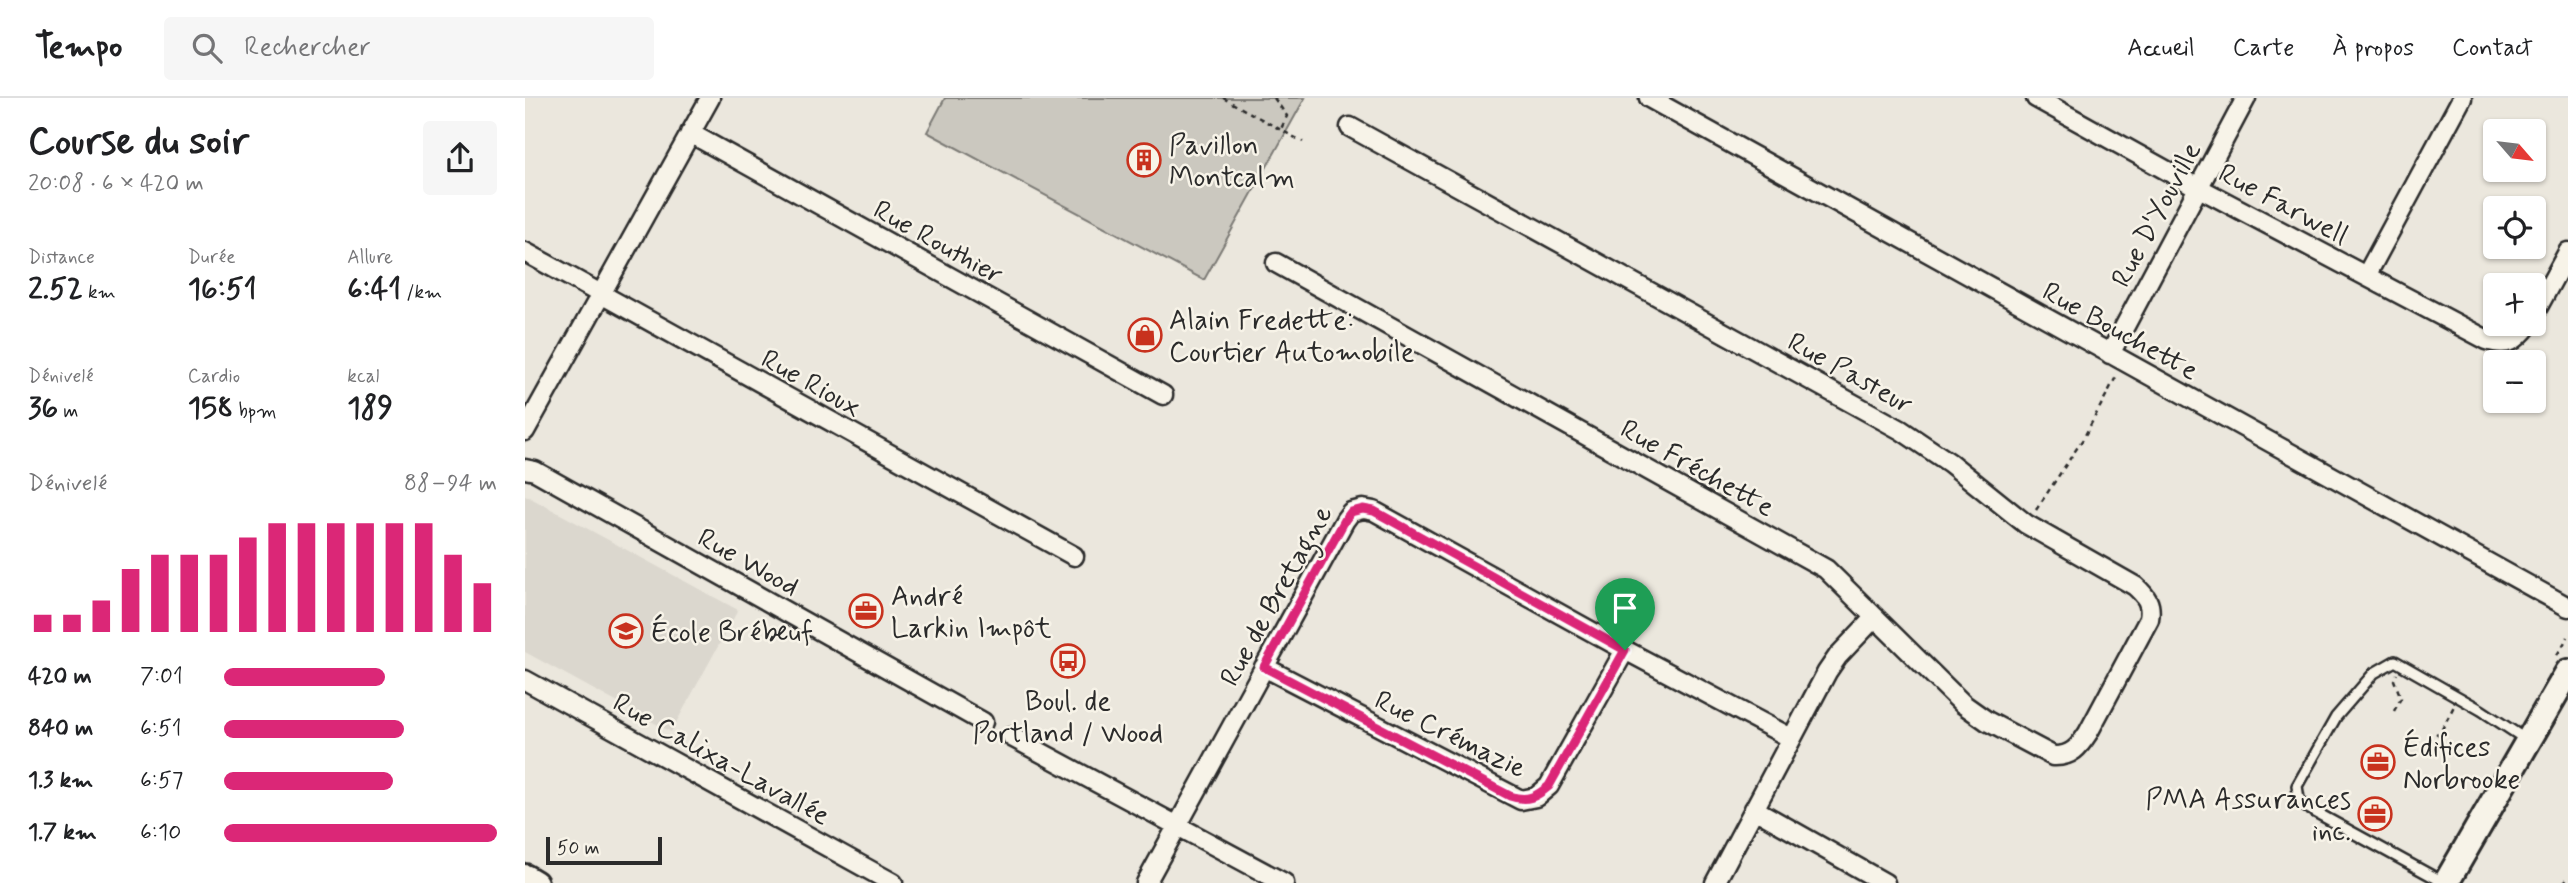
<!DOCTYPE html>
<html lang="fr">
<head>
<meta charset="utf-8">
<style>
  body { margin:0; font-family:Mynerve,sans-serif; background:#f6f6f6; color:#202124; height:100vh; display:flex; flex-direction:column; font-size:26px; white-space:nowrap }
  * { box-sizing:border-box; margin:0 }
  p { font-size:23px; color:#757577 }
  .icon { flex:none; width:38px; height:38px; fill:none; stroke:currentColor; stroke-width:2; stroke-linecap:round; stroke-linejoin:round }
  .map { position:relative; flex:1; overflow:hidden }
  .panel { display:flex; flex-direction:column; background:#fff; width:525px }
  .panel>* { flex:none }
  .needle { width:46px; rotate:118deg }
  .tools { position:absolute; left:1958px; top:21px; display:grid; gap:14px }
  .tools a { display:grid; place-items:center; width:63px; height:63px; border-radius:7px; background:#fff; box-shadow:0 2px 5px #0004; font-size:35px }
  .scale { position:absolute; left:21px; bottom:18px; width:116px; box-sizing:border-box; padding-left:7px; border:4px solid #2b2b2b; border-top:0; font-size:19px; line-height:24px; white-space:nowrap; color:#2b2b2b; -webkit-text-stroke:5px #f7f3e8; paint-order:stroke }
  .pin { position:absolute; display:grid; place-items:center; width:60px; height:60px; color:#fff; margin:-72px -30px; border-radius:50% 50% 50% 0; rotate:-45deg; box-shadow:0 0 7px #0007 }
  .pin .icon { rotate:45deg }
  .round { display:grid; place-items:center; flex:none; width:74px; height:74px; border-radius:7px; background:#f6f6f6 }
  .summary { display:flex; align-items:center; justify-content:space-between; height:119px; padding:0 28px }
  h1 { font-size:38px; font-weight:700; line-height:52px }
  .stats { display:grid; grid-template-columns:repeat(3,1fr); gap:10px; height:119px; padding:7px 28px }
  .stats div { display:grid; align-content:center }
  .stats b { font-size:30px; font-weight:700 }
  .stats small { font-size:19px; font-weight:400 }
  .stats p { font-size:19px }
  .chart { height:196px; padding:14px 28px }
  .chart p { display:flex; justify-content:space-between }
  .chart svg { width:100%; height:126px; margin-top:7px; stroke:#db2777; stroke-width:6 }
  ul { padding:0 28px; list-style:none; font-size:23px }
  li { display:grid; grid-template-columns:112px 84px 1fr; align-items:center; height:52px }
  li i { height:18px; border-radius:9px; background:#db2777 }
  header { display:flex; align-items:center; gap:42px; box-sizing:border-box; height:98px; padding:0 35px; background:#fff; border-bottom:2px solid #e0e0e0 }
  header strong { font-size:33px }
  nav { display:flex; gap:38px; margin-inline-start:auto; font-size:24px }
  .search { width:490px; height:63px; background:#f6f6f6; display:flex; align-items:center; gap:18px; box-sizing:border-box; padding:0 24px; border-radius:7px; color:#757577; font-size:26px }
  main { display:flex; flex:1; min-height:0 }
  .map>svg:first-child { display:block }
  .built { fill:#dbd7ce }
  .green { fill:#cbc8bf; stroke:#7b7a75; stroke-width:2 }
  .lines { fill:none; stroke-linecap:round; stroke-linejoin:round }
  .lane-casing { stroke:#2b2b2b; stroke-width:14 }
  .street-casing { stroke:#2b2b2b; stroke-width:23 }
  .secondary-casing { stroke:#2b2b2b; stroke-width:30 }
  .path { stroke:#2b2b2b; stroke-width:2.5; stroke-dasharray:5 5; stroke-linecap:butt }
  .lane { stroke:#f7f3e8; stroke-width:9 }
  .street { stroke:#f7f3e8; stroke-width:18 }
  .secondary { stroke:#f7f3e8; stroke-width:24 }
  .route-casing { stroke:#fff; stroke-width:14 }
  .route { stroke:#db2777; stroke-width:9 }
  .labels { text-anchor:middle; stroke-width:5; stroke-linejoin:round; paint-order:stroke }
  .poi-label { font-size:28px; fill:#2b2b2b; stroke:#f7f3e8; text-anchor:start }
  .street-label { font-size:28px; fill:#2b2b2b; stroke:#f7f3e8 }
</style>
</head>
<body>
<header>
<strong>Tempo</strong>
<div class="search"><svg class="icon" aria-label="search" viewBox="0 0 24 24"><circle cx="10" cy="10" r="6"/><path d="M15 15l6 6"/></svg>Rechercher</div>
<nav><a>Accueil</a><a>Carte</a><a>À propos</a><a>Contact</a></nav>
</header>
<main>
<section class="panel">
<div class="summary"><div><h1>Course du soir</h1><p>20:08 · 6 × 420 m</p></div><a class="round"><svg class="icon" aria-label="share" viewBox="0 0 24 24"><path d="M12 15V3M7 8l5-5 5 5M5 13v7h14v-7"/></svg></a></div>
<div class="stats">
<div><p>Distance</p><b>2.52<small> km</small></b></div>
<div><p>Durée</p><b>16:51</b></div>
<div><p>Allure</p><b>6:41<small> /km</small></b></div>
</div>
<div class="stats">
<div><p>Dénivelé</p><b>36<small> m</small></b></div>
<div><p>Cardio</p><b>158<small> bpm</small></b></div>
<div><p>kcal</p><b>189</b></div>
</div>
<div class="chart"><p><span>Dénivelé</span>88–94 m</p>
<svg viewBox="0 0 160 44" preserveAspectRatio="none"><path d="M5 44V38M15 44V38M25 44V33M35 44V22M45 44V17M55 44V17M65 44V17M75 44V11M85 44V6M95 44V6M105 44V6M115 44V6M125 44V6M135 44V6M145 44V17M155 44V27"/></svg>
</div>
<ul>
<li><b>420 m</b>7:01<i style="width:59%"></i></li>
<li><b>840 m</b>6:51<i style="width:66%"></i></li>
<li><b>1.3 km</b>6:57<i style="width:62%"></i></li>
<li><b>1.7 km</b>6:10<i style="width:100%"></i></li>
</ul>
</section>
<div class="map">
<svg width="2043" height="785" viewBox="0 0 2043 785">
  <rect width="100%" height="100%" fill="#ebe7dd"/>
  <filter id="ink" filterUnits="userSpaceOnUse"><feTurbulence type="fractalNoise" baseFrequency=".0143" numOctaves="2"/><feDisplacementMap in="SourceGraphic" scale="14" xChannelSelector="R" yChannelSelector="G"/><feConvolveMatrix kernelMatrix="1 2 1 2 8 2 1 2 1" color-interpolation-filters="sRGB"/></filter>
  <g filter="url(#ink)">
    <path class="built" d="M0 397 213 512 146 634 0 554Z"/>
    <path class="green" d="M420 0H780L679 182 402 34Z"/>
    <g class="lines">
      <defs>
        <path id="lane" d="M1918 784 1781 709 1774 701 1772 688 1811 619 1849 575 1870 563 1956 612 2000 641"/>
        <path id="street" d="M1124 0 2043 509
          M1511 0 1657 81 1962 242C1983 249 1991 243 2004 226
          M165 35 638 297
          M0 154 549 458
          M751 165 1301 471 1438 606 1462 623 1528 658C1546 659 1554 649 1563 635L1624 521C1627 505 1621 498 1610 488L1501 426 1425 365 1376 332 825 29
          M1841 178 1937 0
          M2009 216 2043 154
          M1585 256 1721 0
          M0 333 185 0
          M0 371 10 373 458 624
          M739 569 996 702 1011 699 1024 688 1100 552
          M0 582 368 785
          M487 639 759 785
          M1229 711 1360 785
          M621 785 820 422 826 414 838 411 849 413 1100 552 1266 640
          M1190 785 1302 574 1313 558 1350 519"/>
        <path id="secondary" d="M0 779 10 785
          M1921 785 2043 574"/>
      </defs>
      <use href="#lane" class="lane-casing"/>
      <use href="#street" class="street-casing"/>
      <use href="#secondary" class="secondary-casing"/>
      <path class="path" d="M698 0 778 44
        M749 0 762 18 756 31
        M1511 412 1558 341 1592 277
        M2032 557 2043 539
        M1869 613 1876 600 1869 582 1872 576
        M1911 635 1914 637 1929 608
        M2038 785 2043 780"/>
      <use href="#lane" class="lane"/>
      <use href="#street" class="street"/>
      <use href="#secondary" class="secondary"/>
    </g>
  </g>
  <g class="lines" filter="url(#ink)">
    <defs>
      <path id="route" d="M838 411 849 413 1100 552 1024 688C1011 699 1002 704 985 698L739 569 820 422 826 414Z"/>
    </defs>
    <use href="#route" class="route-casing"/>
    <use href="#route" class="route"/>
  </g>
  <defs>
    <symbol id="building-ring" viewBox="-11 -11 22 22"><circle r="9.5" fill="#f7f3e8" stroke="#c8321e" stroke-width="1.5"/><path d="M-4-6H4V6H1V3H-1V6H-4ZM-2.5-4.3h1.7v1.8h-1.7ZM.8-4.3h1.7v1.8H.8ZM-2.5-1h1.7V.8h-1.7ZM.8-1h1.7V.8H.8Z" fill="#c8321e"/></symbol>
    <symbol id="shop-ring" viewBox="-11 -11 22 22"><circle r="9.5" fill="#f7f3e8" stroke="#c8321e" stroke-width="1.5"/><path d="M-5-2.5h2.3a2.7 3.5 0 0 1 5.4 0H5L5.5 6h-11ZM-1.5-2.5h3a1.5 2.3 0 0 0-3 0Z" fill="#c8321e"/></symbol>
    <symbol id="office-ring" viewBox="-11 -11 22 22"><circle r="9.5" fill="#f7f3e8" stroke="#c8321e" stroke-width="1.5"/><path d="M-6-3h4V-5.5h4V-3h4V5H-6ZM-1-4.5V-3h2v-1.5ZM-6 0V1H6V0Z" fill="#c8321e"/></symbol>
    <symbol id="school-ring" viewBox="-11 -11 22 22"><circle r="9.5" fill="#f7f3e8" stroke="#c8321e" stroke-width="1.5"/><path d="M0-5L7-2L0 1L-7-2ZM-4 1L0 2.5L4 1V4Q0 6-4 4Z" fill="#c8321e"/></symbol>
    <symbol id="bus-ring" viewBox="-11 -11 22 22"><circle r="9.5" fill="#f7f3e8" stroke="#c8321e" stroke-width="1.5"/><path d="M-5-6H5V4H4V6H2V4H-2V6H-4V4H-5ZM-3.5-4V0h7V-4ZM-3.5 1.2v1.5H-2V1.2ZM2 1.2v1.5H3.5V1.2Z" fill="#c8321e"/></symbol>
  </defs>
  <g fill-rule="evenodd">
    <use href="#building-ring" x="600" y="43" width="38" height="38"/>
    <use href="#shop-ring" x="601" y="218" width="38" height="38"/>
    <use href="#office-ring" x="322" y="494" width="38" height="38"/>
    <use href="#school-ring" x="82" y="514" width="38" height="38"/>
    <use href="#bus-ring" x="524" y="544" width="38" height="38"/>
    <use href="#office-ring" x="1834" y="645" width="38" height="38"/>
    <use href="#office-ring" x="1831" y="697" width="38" height="38"/>
  </g>
  <g class="labels">
    <g class="poi-label">
      <text x="644" y="56">Pavillon<tspan x="644" dy="32">Montcalm</tspan></text>
      <text x="644" y="231">Alain Fredette:<tspan x="644" dy="32">Courtier Automobile</tspan></text>
      <text x="366" y="507">André<tspan x="366" dy="32">Larkin Impôt</tspan></text>
      <text x="126" y="543">École Brébeuf</text>
      <text x="543" y="612" text-anchor="middle">Boul. de<tspan x="543" dy="32">Portland / Wood</tspan></text>
      <text x="1878" y="658">Édifices<tspan x="1878" dy="32">Norbrooke</tspan></text>
      <text x="1826" y="710" text-anchor="end">PMA Assurances<tspan x="1826" dy="32">inc.</tspan></text>
    </g>
    <g class="street-label">
      <text transform="translate(1759 105) rotate(28)" y="10">Rue Farwell</text>
      <text transform="translate(1630 116) rotate(-62)" y="10">Rue D'Youville</text>
      <text transform="translate(414 143) rotate(29)" y="10">Rue Routhier</text>
      <text transform="translate(1596 232) rotate(29)" y="10">Rue Bouchette</text>
      <text transform="translate(1326 274) rotate(29)" y="10">Rue Pasteur</text>
      <text transform="translate(287 284) rotate(29)" y="10">Rue Rioux</text>
      <text transform="translate(1173 369) rotate(29)" y="10">Rue Fréchette</text>
      <text transform="translate(224 463) rotate(29)" y="10">Rue Wood</text>
      <text transform="translate(750 497) rotate(-61)" y="10">Rue de Bretagne</text>
      <text transform="translate(926 635) rotate(26)" y="10">Rue Crémazie</text>
      <text transform="translate(197 660) rotate(29)" y="10">Rue Calixa-Lavallée</text>
    </g>
  </g>
</svg>
<div class="tools">
<a><svg class="needle" viewBox="-14 -14 28 28"><path d="M0-13l5 13h-10z" fill="#e53935"/><path d="M0 13l5-13h-10z" fill="#757577"/></svg></a>
<a><svg class="icon" aria-label="locate" viewBox="0 0 24 24"><circle cx="12" cy="12" r="6"/><path d="M12 2v4M12 18v4M2 12h4M18 12h4"/></svg></a>
<a>+</a>
<a>−</a>
</div>
<div class="scale">50 m</div>
<div class="pin" style="left:1100px;top:552px;background:#1e9e55"><svg class="icon" aria-label="arrive" viewBox="0 0 24 24"><path d="M6 21V4h12l-3 4 3 4H6"/></svg></div>
</div>
</main>
</body>
</html>
